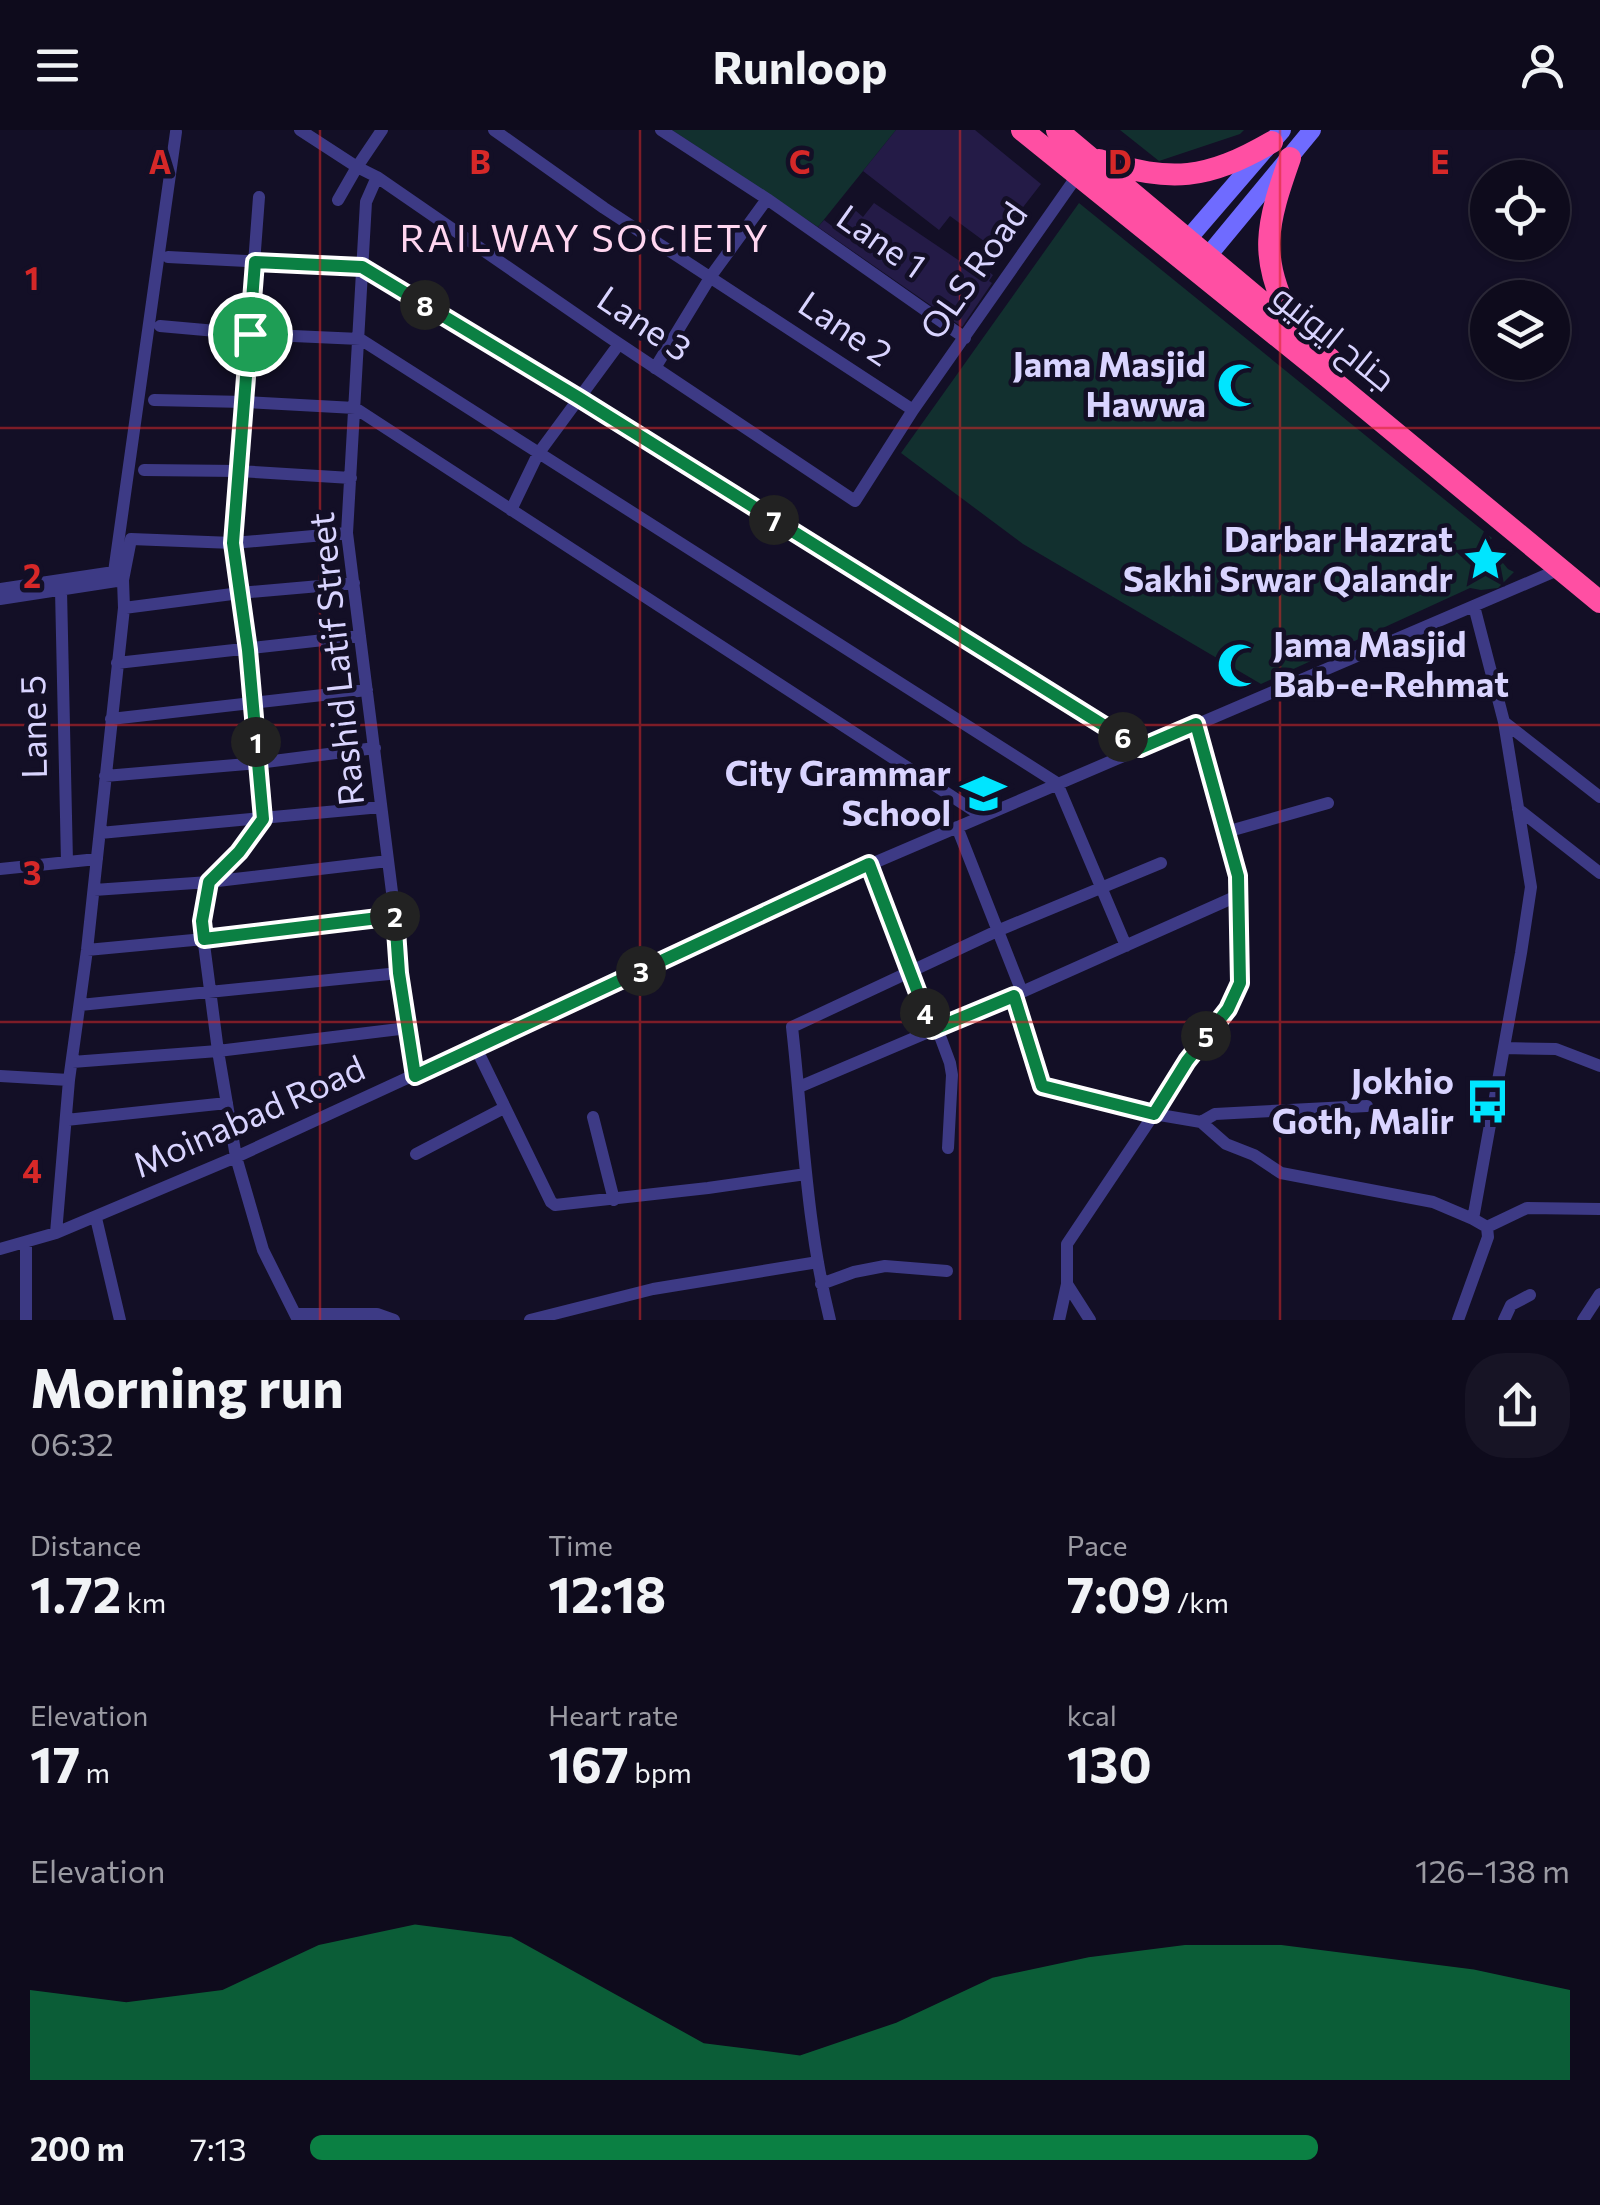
<!DOCTYPE html>
<html lang="en">
<head>
<meta charset="utf-8">
<style>
  body { margin:0; font-family:Commissioner,Cairo,sans-serif; background:#171425; color:#f1f3f6; height:100vh; display:flex; flex-direction:column; font-size:38px; white-space:nowrap }
  * { box-sizing:border-box; margin:0 }
  p { font-size:32px; color:#9b9ba3 }
  .icon { flex:none; width:55px; height:55px; fill:none; stroke:currentColor; stroke-width:2; stroke-linecap:round; stroke-linejoin:round }
  .map { position:relative; height:1190px; overflow:hidden }
  .sheet { display:flex; flex-direction:column; background:#0e0b1c; flex:1 }
  .sheet>* { flex:none }
  .fabs { position:absolute; left:1470px; top:30px; display:grid; gap:20px }
  .fabs a { display:grid; place-items:center; width:100px; height:100px; border-radius:50%; background:#0e0b1c; box-shadow:0 2px 8px #0004,0 0 0 2px #2e2b3b; font-size:50px }
  .pin { position:absolute; display:grid; place-items:center; width:85px; height:85px; color:#fff; margin:-42px; border:5px solid #fff; border-radius:50%; box-shadow:0 2px 10px #0007 }
  .km { position:absolute; width:50px; height:50px; margin:-25px; border-radius:50%; background:#222; color:#fff; font-size:28px; line-height:50px; text-align:center }
  .round { display:grid; place-items:center; flex:none; width:105px; height:105px; border-radius:40px; background:#171425 }
  .head { display:flex; align-items:center; justify-content:space-between; height:170px; padding:0 30px }
  h1 { font-size:55px; font-weight:700; line-height:75px }
  .figures { display:grid; grid-template-columns:repeat(3,1fr); gap:15px; height:170px; padding:10px 30px }
  .figures div { display:grid; align-content:center }
  .figures b { font-size:50px; font-weight:700 }
  .figures small { font-size:28px; font-weight:400 }
  .figures p { font-size:28px }
  .chart { height:280px; padding:20px 30px }
  .chart p { display:flex; justify-content:space-between }
  .chart svg { width:100%; height:180px; margin-top:10px; fill:#0b8043; opacity:.7 }
  ul { padding:0 30px; list-style:none; font-size:32px }
  li { display:grid; grid-template-columns:160px 120px 1fr; align-items:center; height:75px }
  li i { height:25px; border-radius:12px; background:#0b8043 }
  header { display:flex; justify-content:space-between; align-items:center; height:130px; padding:0 30px; background:#0e0b1c; font-size:45px; font-weight:700 }
  .map>svg:first-child { display:block }
  .green { fill:#12302f }
  .building { fill:#241b47 }
  .lines { fill:none; stroke-linecap:round; stroke-linejoin:round }
  .street { stroke:#3d3a85; stroke-width:12 }
  .secondary { stroke:#6f6bff; stroke-width:18 }
  .highway { stroke:#ff4fa3; stroke-width:22 }
  .route-casing { stroke:#fff; stroke-width:20 }
  .route { stroke:#0b8043; stroke-width:12 }
  .grid { fill:none; stroke:#d62828; stroke-width:2.5; stroke-opacity:0.55 }
  .labels { text-anchor:middle; stroke-width:9; stroke-linejoin:round; paint-order:stroke }
  .street-label { font-size:35px; fill:#d9d4ff; stroke:#130f26 }
  .poi-label { font-size:35px; font-weight:bold; fill:#d9d4ff; stroke:#130f26; text-anchor:end }
  .neighbourhood-label { font-size:38px; letter-spacing:2.5px; fill:#ffd6f0; stroke:#130f26 }
  .grid-label { font-size:32px; text-anchor:middle; font-weight:bold; fill:#d62828; stroke:#130f26; stroke-width:9; stroke-linejoin:round; paint-order:stroke }
</style>
</head>
<body>
<header><svg class="icon" aria-label="menu" viewBox="0 0 24 24"><path d="M4 6h16M4 12h16M4 18h16"/></svg>Runloop<svg class="icon" aria-label="person" viewBox="0 0 24 24"><circle cx="12" cy="8" r="4"/><path d="M4 21q1-7 8-7t8 7"/></svg></header>
<div class="map">
<svg width="1600" height="1190" viewBox="0 0 1600 1190">
  <rect width="100%" height="100%" fill="#130f26"/>
  <path class="green" d="M672 0H896L818 97Z
    M1120 0H1244L1240 4 1159 31Z
    M1079 73 1492 408 1487 414 1508 439 1514 442 1498 458 1481 460 1470 458 1261 554 1023 414 901 323Z"/>
  <path class="building" d="M896 0H975L1041 54 992 117 950 86 939 100 863 41Z
    M874 73 976 142 981 136 993 145 989 151 992 153 962 197 818 97 824 90 840 102 855 80 863 87Z"/>
  <g class="lines">
    <path class="street" d="M300 0 357 37 377 47 609 207 855 371 913 280 1077 46
      M494 0 604 78 913 280
      M661 0 767 69 965 208
      M377 47 366 72 347 403 395 786 399 843 415 946
      M259 67 233 413 248 520 263 689 239 722 209 752 201 791 218 921 236 1027 263 1120 298 1190
      M338 70 357 37 382 0
      M168 127 362 137 1140 618
      M160 196 250 204 360 209 1057 653 1126 816
      M655 238 711 146 767 69
      M154 270 245 272 355 278 982 686
      M144 340 239 341 351 348
      M511 380 538 324 619 214
      M0 459 114 442 176 2
      M61 460 67 732
      M0 469 123 450
      M124 478 240 463 354 453
      M117 533 360 506
      M111 589 367 560
      M1504 592 1600 667
      M105 646 258 633 375 618
      M1518 679 1600 743
      M957 697 1022 862
      M1226 702 1328 673
      M100 703 381 677
      M869 735 932 901
      M0 739 97 729
      M94 760 209 752 388 731
      M87 820 204 809 395 786
      M1013 866 1043 956 1154 984 1201 992 1226 1014 1254 1025 1281 1043 1433 1072 1473 1089
      M80 875 399 843
      M937 898 950 933 952 945 948 1018
      M476 918 551 1072 555 1075 708 1058 806 1044
      M1504 918 1556 919 1600 936
      M72 932 218 921 408 898
      M0 946 69 950
      M799 957 1013 866 1237 766
      M593 987 614 1070
      M66 990 227 973
      M1201 992 1215 984 1367 976
      M416 1024 504 978
      M96 1088 120 1190
      M1487 1097 1527 1078 1600 1079
      M56 1103 69 950 87 820 124 478 123 450 131 409 233 413 347 403
      M0 1119 56 1103 236 1027 869 735 1560 439
      M821 1154 854 1142 885 1136 947 1141
      M1067 1154 1090 1190
      M295 1184H377L394 1190
      M26 1190V1112
      M530 1190 653 1159 818 1132
      M830 1190C806 1094 803 995 792 897L997 801 1161 733
      M1059 1190 1067 1154V1114L1154 984 1187 931 1227 879 1240 853 1237 766 1238 746 1196 594
      M1458 1190 1488 1107 1487 1097 1473 1089 1521 823 1531 757 1504 592 1474 476
      M1504 1190 1511 1175 1530 1165
      M1583 1190 1600 1164"/>
    <path class="secondary" d="M1181 117 1282 0
      M1207 127 1312 0"/>
    <path class="highway" d="M1022 0 1328 247 1600 472
      M1057 0 1330 229
      M1290 28C1267 93 1257 128 1292 191
      M1099 30C1172 53 1206 50 1272 12"/>
  </g>
  <g class="lines">
    <defs>
      <path id="route" d="M255 132 362 137 579 268 1140 618 1196 594 1238 746 1240 853 1228 879 1187 931 1154 984 1042 956 1014 866 932 900 869 734 415 946 399 843 395 786 204 809 202 791 209 752 239 722 263 689 248 520 233 413Z"/>
    </defs>
    <use href="#route" class="route-casing"/>
    <use href="#route" class="route"/>
  </g>
  <path class="grid" d="M320 0V1190M640 0V1190M960 0V1190M1280 0V1190M0 298H1600M0 595H1600M0 892H1600"/>
  <defs>
    <symbol id="mosque-bare" viewBox="-9 -9 18 18"><path d="M3.5-4.9A6 6 0 1 0 3.5 4.9A5 5 0 1 1 3.5-4.9Z" fill="#00e5ff" stroke="#130f26" stroke-width="2.5" paint-order="stroke"/></symbol>
    <symbol id="sight-bare" viewBox="-9 -9 18 18"><path d="M0-6L1.8-2.2L6-1.7L2.9 1.2L3.7 5.4L0 3.3L-3.7 5.4L-2.9 1.2L-6-1.7L-1.8-2.2Z" fill="#00e5ff" stroke="#130f26" stroke-width="2.5" paint-order="stroke"/></symbol>
    <symbol id="school-bare" viewBox="-9 -9 18 18"><path d="M0-5L7-2L0 1L-7-2ZM-4 1L0 2.5L4 1V4Q0 6-4 4Z" fill="#00e5ff" stroke="#130f26" stroke-width="2.5" paint-order="stroke"/></symbol>
    <symbol id="bus-bare" viewBox="-9 -9 18 18"><path d="M-5-6H5V4H4V6H2V4H-2V6H-4V4H-5ZM-3.5-4V0h7V-4ZM-3.5 1.2v1.5H-2V1.2ZM2 1.2v1.5H3.5V1.2Z" fill="#00e5ff" stroke="#130f26" stroke-width="2.5" paint-order="stroke"/></symbol>
  </defs>
  <g fill-rule="evenodd">
    <use href="#mosque-bare" x="1208" y="224" width="63" height="63"/>
    <use href="#sight-bare" x="1454" y="398" width="63" height="63"/>
    <use href="#mosque-bare" x="1208" y="504" width="63" height="63"/>
    <use href="#school-bare" x="952" y="632" width="63" height="63"/>
    <use href="#bus-bare" x="1456" y="940" width="63" height="63"/>
  </g>
  <g class="labels">
    <g class="street-label">
      <text transform="translate(881 112) rotate(35)" y="12">Lane 1</text>
      <text transform="translate(974 141) rotate(-55)" y="12">OLS Road</text>
      <text transform="translate(644 194) rotate(34)" y="12">Lane 3</text>
      <text transform="translate(845 199) rotate(34)" y="12">Lane 2</text>
      <text transform="translate(1334 208) rotate(39)" y="12">جناح ایونیو</text>
      <text transform="translate(337 529) rotate(-96)" y="12">Rashid Latif Street</text>
      <text transform="translate(34 597) rotate(-91)" y="12">Lane 5</text>
      <text transform="translate(249 987) rotate(-24)" y="12">Moinabad Road</text>
    </g>
    <g class="poi-label">
      <text x="1206" y="247">Jama Masjid<tspan x="1206" dy="40">Hawwa</tspan></text>
      <text x="1453" y="422">Darbar Hazrat<tspan x="1453" dy="40">Sakhi Srwar Qalandr</tspan></text>
      <text x="1273" y="527" text-anchor="start">Jama Masjid<tspan x="1273" dy="40">Bab-e-Rehmat</tspan></text>
      <text x="951" y="656">City Grammar<tspan x="951" dy="40">School</tspan></text>
      <text x="1454" y="964">Jokhio<tspan x="1454" dy="40">Goth, Malir</tspan></text>
    </g>
    <g class="neighbourhood-label">
      <text x="585" y="122">RAILWAY SOCIETY</text>
    </g>
  </g>
  <g class="grid-label">
    <text x="160" y="44">A</text>
    <text x="480" y="44">B</text>
    <text x="800" y="44">C</text>
    <text x="1120" y="44">D</text>
    <text x="1440" y="44">E</text>
    <text x="32" y="160">1</text>
    <text x="32" y="458">2</text>
    <text x="32" y="755">3</text>
    <text x="32" y="1053">4</text>
  </g>
</svg>
<div class="fabs">
<a><svg class="icon" aria-label="locate" viewBox="0 0 24 24"><circle cx="12" cy="12" r="6"/><path d="M12 2v4M12 18v4M2 12h4M18 12h4"/></svg></a>
<a><svg class="icon" aria-label="layers" viewBox="0 0 24 24"><path d="M12 4l9 5-9 5-9-5zM3 14l9 5 9-5"/></svg></a>
</div>
<div class="pin" style="left:250px;top:204px;background:#1e9e55"><svg class="icon" aria-label="arrive" viewBox="0 0 24 24"><path d="M6 21V4h12l-3 4 3 4H6"/></svg></div>
<b class="km" style="left:256px;top:612px">1</b>
<b class="km" style="left:395px;top:786px">2</b>
<b class="km" style="left:641px;top:841px">3</b>
<b class="km" style="left:925px;top:883px">4</b>
<b class="km" style="left:1206px;top:906px">5</b>
<b class="km" style="left:1123px;top:607px">6</b>
<b class="km" style="left:774px;top:390px">7</b>
<b class="km" style="left:425px;top:175px">8</b>
</div>
<section class="sheet">
<div class="head"><div><h1>Morning run</h1><p>06:32</p></div><a class="round"><svg class="icon" aria-label="share" viewBox="0 0 24 24"><path d="M12 15V3M7 8l5-5 5 5M5 13v7h14v-7"/></svg></a></div>
<div class="figures">
<div><p>Distance</p><b>1.72<small> km</small></b></div>
<div><p>Time</p><b>12:18</b></div>
<div><p>Pace</p><b>7:09<small> /km</small></b></div>
</div>
<div class="figures">
<div><p>Elevation</p><b>17<small> m</small></b></div>
<div><p>Heart rate</p><b>167<small> bpm</small></b></div>
<div><p>kcal</p><b>130</b></div>
</div>
<div class="chart"><p><span>Elevation</span>126–138 m</p>
<svg viewBox="0 0 160 44" preserveAspectRatio="none"><path d="M0 44V22L10 25L20 22L30 11L40 6L50 9L60 22L70 35L80 38L90 30L100 19L110 14L120 11L130 11L140 14L150 17L160 22V44z"/></svg>
</div>
<ul>
<li><b>200 m</b>7:13<i style="width:80%"></i></li>
</ul>
</section>
</body>
</html>
